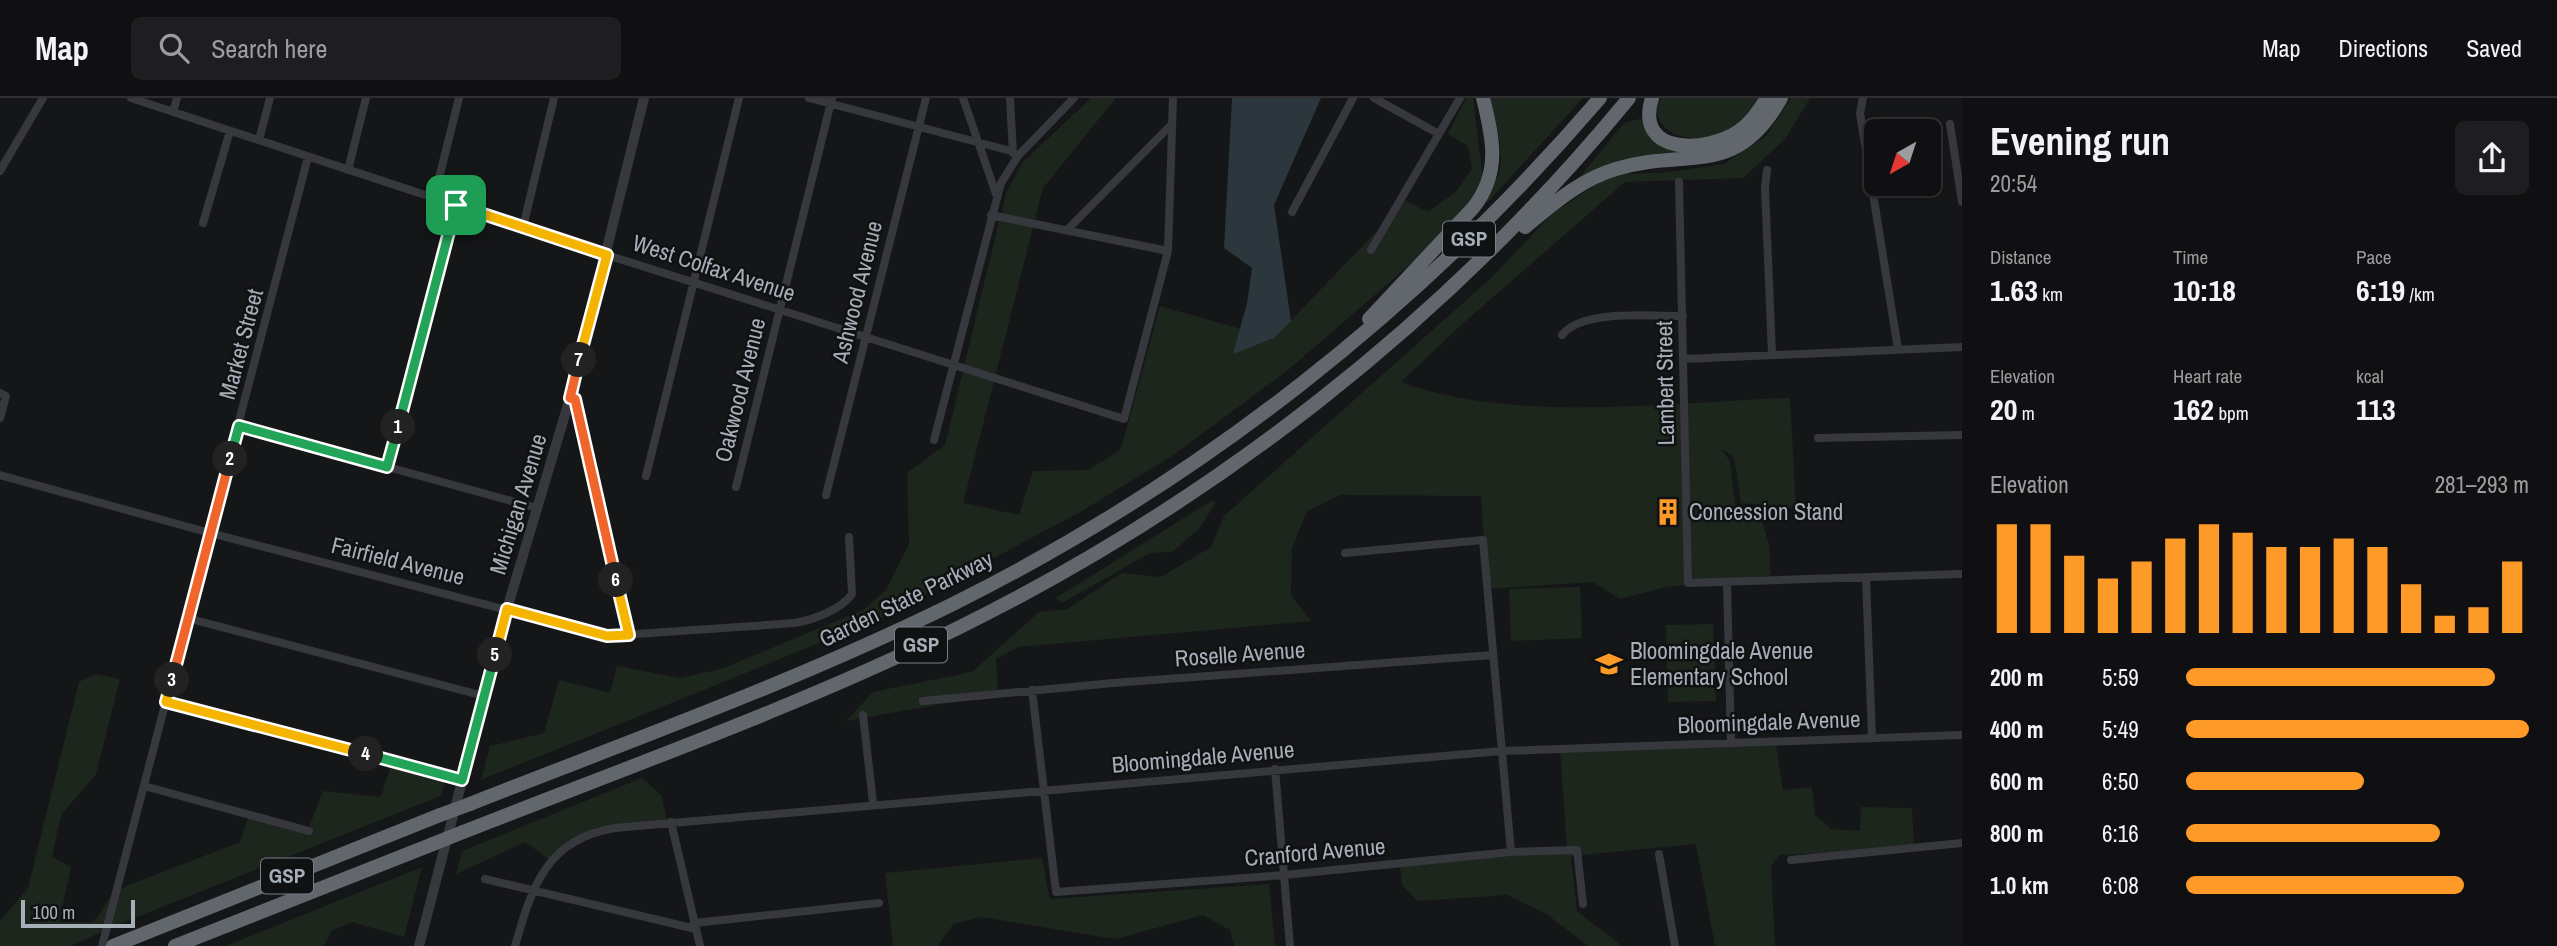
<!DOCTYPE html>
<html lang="en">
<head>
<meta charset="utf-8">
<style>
  body { margin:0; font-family:"Archivo Narrow",sans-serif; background:#1e1e20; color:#f1f3f6; height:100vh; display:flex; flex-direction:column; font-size:26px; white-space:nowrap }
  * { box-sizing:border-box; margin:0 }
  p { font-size:23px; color:#9c9d9f }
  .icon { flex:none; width:38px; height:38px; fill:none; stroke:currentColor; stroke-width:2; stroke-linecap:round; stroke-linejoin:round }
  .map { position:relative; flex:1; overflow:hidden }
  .panel { display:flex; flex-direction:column; background:#101012; width:595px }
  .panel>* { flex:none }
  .needle { width:46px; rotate:219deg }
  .tools { position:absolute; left:1864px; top:21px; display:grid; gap:14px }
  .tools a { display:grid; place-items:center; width:77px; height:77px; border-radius:10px; background:#101012; box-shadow:0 2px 5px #0004,0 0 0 2px #303032; font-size:35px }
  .scale { position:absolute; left:21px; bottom:18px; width:114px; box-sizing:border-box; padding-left:7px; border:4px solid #a6aeb8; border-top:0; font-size:19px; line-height:24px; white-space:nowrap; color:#a6aeb8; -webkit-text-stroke:5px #101113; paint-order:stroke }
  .pin { position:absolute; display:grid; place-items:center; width:60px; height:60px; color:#fff; margin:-30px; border-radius:14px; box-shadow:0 4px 10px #0006 }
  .km { position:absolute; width:35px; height:35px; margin:-18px; border-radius:50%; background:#222; color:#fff; font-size:19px; line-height:35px; text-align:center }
  .round { display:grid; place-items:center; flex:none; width:74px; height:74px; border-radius:10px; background:#1e1e20 }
  .headline { display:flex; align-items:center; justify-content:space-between; height:119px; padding:0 28px }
  h1 { font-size:38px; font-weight:700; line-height:52px }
  .figures { display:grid; grid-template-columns:repeat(3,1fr); gap:10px; height:119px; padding:7px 28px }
  .figures div { display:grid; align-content:center }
  .figures b { font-size:30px; font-weight:700 }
  .figures small { font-size:19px; font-weight:400 }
  .figures p { font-size:19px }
  .chart { height:196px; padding:14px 28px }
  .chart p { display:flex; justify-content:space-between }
  .chart svg { width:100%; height:126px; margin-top:7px; stroke:#fe9a27; stroke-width:6 }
  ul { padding:0 28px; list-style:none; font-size:23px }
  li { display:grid; grid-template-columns:112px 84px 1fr; align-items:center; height:52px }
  li i { height:18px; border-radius:9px; background:#fe9a27 }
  header { display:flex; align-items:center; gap:42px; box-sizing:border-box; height:98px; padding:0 35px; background:#101012; border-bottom:2px solid #303032 }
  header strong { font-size:33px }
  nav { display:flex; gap:38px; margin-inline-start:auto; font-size:24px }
  .search { width:490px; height:63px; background:#1e1e20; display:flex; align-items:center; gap:18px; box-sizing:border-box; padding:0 24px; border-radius:10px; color:#9c9d9f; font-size:26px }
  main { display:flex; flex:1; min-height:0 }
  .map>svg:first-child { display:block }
  .green { fill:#1d261d }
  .water { fill:#2b373c }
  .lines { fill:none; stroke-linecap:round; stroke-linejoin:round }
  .minor { stroke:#36383d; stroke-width:8 }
  .tertiary { stroke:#36383d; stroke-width:10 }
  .motorway { stroke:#62676e; stroke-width:14 }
  .motorway-bridge { stroke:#62676e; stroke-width:14 }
  .split-1-casing { stroke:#fff; stroke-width:14 }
  .split-2-casing { stroke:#fff; stroke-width:14 }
  .split-3-casing { stroke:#fff; stroke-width:14 }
  .split-4-casing { stroke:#fff; stroke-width:14 }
  .split-5-casing { stroke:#fff; stroke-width:14 }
  .split-6-casing { stroke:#fff; stroke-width:14 }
  .split-7-casing { stroke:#fff; stroke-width:14 }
  .split-8-casing { stroke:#fff; stroke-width:14 }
  .split-1 { stroke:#22a559; stroke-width:9 }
  .split-2 { stroke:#22a559; stroke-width:9 }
  .split-3 { stroke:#f0652b; stroke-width:9 }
  .split-4 { stroke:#f5b400; stroke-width:9 }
  .split-5 { stroke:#22a559; stroke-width:9 }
  .split-6 { stroke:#f5b400; stroke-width:9 }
  .split-7 { stroke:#f0652b; stroke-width:9 }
  .split-8 { stroke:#f5b400; stroke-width:9 }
  .labels { text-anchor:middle; stroke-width:5; stroke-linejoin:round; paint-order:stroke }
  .shield { fill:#101113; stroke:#797f86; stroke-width:2 }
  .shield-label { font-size:21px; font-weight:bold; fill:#a6aeb8 }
  .street-label { font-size:23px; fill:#a6aeb8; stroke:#101113 }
  .poi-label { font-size:23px; fill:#a6aeb8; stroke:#101113; text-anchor:start }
</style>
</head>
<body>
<header>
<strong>Map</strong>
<div class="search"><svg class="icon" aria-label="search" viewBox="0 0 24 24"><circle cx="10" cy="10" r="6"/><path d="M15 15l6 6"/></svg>Search here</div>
<nav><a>Map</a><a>Directions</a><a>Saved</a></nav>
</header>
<main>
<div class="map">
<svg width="1962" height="848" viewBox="0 0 1962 848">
  <rect width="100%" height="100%" fill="#151618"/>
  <path class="green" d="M1091 0H1116L1043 90 963 405 1019 417 1033 373 1089 372 1121 351 1160 208 1241 231 1233 255 1274 240 1406 103 1428 114 1456 94 1472 71 1468 48 1448 36 1466 0H1473L1483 82 1451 131 1288 272 1175 356 1082 413 886 518 481 682 490 648 544 635 559 582 610 595 617 568 680 580 721 571 863 512 886 492 909 446 907 375 945 347 1006 95 1022 65Z
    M1490 0H1583L1487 105 1485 102C1489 94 1495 85 1498 78 1506 55 1495 22 1490 0Z
    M1660 0H1758C1748 18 1730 37 1708 40 1682 44 1647 31 1660 0Z
    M1791 0H1810L1785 41 1743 80 1625 84 1461 227 1401 284C1513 326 1671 304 1790 300L1796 410 1741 405 1734 359 1721 351 1730 363 1735 406 1759 413 1769 447 1771 477 1666 489 1620 501 1593 484 1487 491 1481 398 1340 397 1307 413 1292 450 1291 497 1311 523 1018 549 996 561 998 596 846 623 873 594 972 574 1039 514 1067 511 1122 475 1161 479 1211 449 1224 418 1491 180 1552 116 1601 83 1623 76 1662 75 1724 66 1766 38Z
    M1643 20 1682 56 1578 81 1624 25Z
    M1211 403 1216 404 1199 431 1172 454 1150 455 1062 505 1056 500Z
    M1580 489 1582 540 1511 543 1509 491Z
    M1713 526 1716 603 1668 604 1666 527Z
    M95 576 120 581 96 676 61 717 52 759 71 769 59 824H94L114 793 240 744 249 717 309 729 323 693 381 699 392 663 447 675 441 698 114 828 71 848H0V823L28 790 79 584Z
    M1775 641 1783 692 1812 689 1815 717 1831 731 1860 733 1861 709 1912 710 1914 751 1779 757 1771 768 1775 848H1715L1696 746 1571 758 1577 813 1622 848H1588L1548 817 1507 797 1418 803 1402 787 1400 768 1567 753 1560 652Z
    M642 680 662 698 667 724 595 730 550 762 525 744 456 776 462 753Z
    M1042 760 1050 801 1269 786 1275 848H1234L1230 832 1203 817 1115 841 981 819 953 826 938 848H893L885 775Z
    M422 769 404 839 352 824 331 833 324 848H226Z"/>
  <path class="water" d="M1232 0H1321L1274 107 1291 223 1274 240 1233 256 1247 205 1252 170 1224 150Z"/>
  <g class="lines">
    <path class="minor" d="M131 0 607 157 1124 321 1168 153 1173 0
      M809 0 1011 53
      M963 0 996 96
      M1010 0 1013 55
      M1374 0 1439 36
      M1863 0 1860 15 1898 251
      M173 14 177 0
      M1950 26 1962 104
      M259 42 270 0
      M348 72 366 0
      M1767 72 1765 90 1772 256
      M0 73 43 0
      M1679 84 1688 485 1962 476
      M434 100 459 0
      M1292 114 1353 0
      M991 117 1168 153
      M203 125 230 33
      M523 129 554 0
      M1067 132 1172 26
      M1371 152 1460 0
      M1562 237C1582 211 1651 218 1683 218
      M1684 261 1962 249
      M0 295 6 298 0 320
      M570 300 575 301 629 537
      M239 328 537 410
      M1818 340 1962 337
      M934 342 1001 85 1018 58 1074 0
      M387 369 456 107
      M0 377 210 435 607 538 795 525C813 522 842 511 852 496L849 439
      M646 378 739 0
      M736 389 832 0
      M826 397 926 0
      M1345 455 1483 442 1511 754
      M1866 480 1872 639
      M1727 485 1731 645
      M187 520 484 598
      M1032 592 1056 794 1284 777 1511 754 1577 752 1583 806
      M923 603 1113 585 1493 557
      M166 604 462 682
      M863 617 873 705
      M1275 671 1290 848
      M144 688 309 733
      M671 724 700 848
      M1659 756 1675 848
      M1791 762 1962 745
      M485 781 696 831
      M694 825 879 805
      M102 848 308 59
      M515 848C532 789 546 741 615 730L1501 653 1962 637"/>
    <path class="tertiary" d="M419 848 507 511 570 300 644 0"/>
    <path class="motorway" d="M1652 0C1634 58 1707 55 1739 33 1751 25 1759 12 1767 0
      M1525 129C1553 106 1581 81 1616 71 1688 49 1735 82 1781 0
      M1369 221 1473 110C1501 75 1493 40 1483 0
      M470 706C632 642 797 583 953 506 1200 383 1420 210 1600 0
      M463 734C628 669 797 609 956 531 1214 404 1447 222 1629 0
      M113 848 440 717
      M175 848 433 746"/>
    <path class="motorway-bridge" d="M440 717 470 706
      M433 746 463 734"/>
  </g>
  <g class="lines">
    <defs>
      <path id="split-1" d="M398 329 456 107"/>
      <path id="split-2" d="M230 361 239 328 387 369 398 329"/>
      <path id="split-3" d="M172 582 230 361"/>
      <path id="split-4" d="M172 582 166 604 366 656"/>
      <path id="split-5" d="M366 656 462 682 495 557"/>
      <path id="split-6" d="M495 557 507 511 607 538 629 537 616 482"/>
      <path id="split-7" d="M579 262 570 300 575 301 616 482"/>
      <path id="split-8" d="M456 107 607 157 579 262"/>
    </defs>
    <use href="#split-1" class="split-1-casing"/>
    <use href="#split-2" class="split-2-casing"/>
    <use href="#split-3" class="split-3-casing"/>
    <use href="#split-4" class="split-4-casing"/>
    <use href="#split-5" class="split-5-casing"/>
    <use href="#split-6" class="split-6-casing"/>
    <use href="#split-7" class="split-7-casing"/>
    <use href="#split-8" class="split-8-casing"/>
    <use href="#split-1" class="split-1"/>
    <use href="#split-2" class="split-2"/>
    <use href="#split-3" class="split-3"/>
    <use href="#split-4" class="split-4"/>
    <use href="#split-5" class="split-5"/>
    <use href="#split-6" class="split-6"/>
    <use href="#split-7" class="split-7"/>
    <use href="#split-8" class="split-8"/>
  </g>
  <defs>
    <symbol id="building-bare" viewBox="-9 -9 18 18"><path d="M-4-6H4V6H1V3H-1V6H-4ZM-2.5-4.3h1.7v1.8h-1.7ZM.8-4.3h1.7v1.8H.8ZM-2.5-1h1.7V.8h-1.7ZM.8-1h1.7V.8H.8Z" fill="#fe9a27" stroke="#101113" stroke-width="2.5" paint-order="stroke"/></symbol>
    <symbol id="school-bare" viewBox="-9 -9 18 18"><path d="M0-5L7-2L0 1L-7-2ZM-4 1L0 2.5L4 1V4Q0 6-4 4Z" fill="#fe9a27" stroke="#101113" stroke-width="2.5" paint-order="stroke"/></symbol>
  </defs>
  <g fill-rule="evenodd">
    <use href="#building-bare" x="1649" y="395" width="38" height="38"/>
    <use href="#school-bare" x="1590" y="547" width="38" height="38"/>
  </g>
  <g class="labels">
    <g class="shield">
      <rect x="1443" y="123.5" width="52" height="35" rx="5"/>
      <rect x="895" y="529.5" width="52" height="35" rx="5"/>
      <rect x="261" y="760.5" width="52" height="35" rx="5"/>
    </g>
    <g class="shield-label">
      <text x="1469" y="148">GSP</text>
      <text x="921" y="554">GSP</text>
      <text x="287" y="785">GSP</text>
    </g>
    <g class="street-label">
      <text transform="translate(714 170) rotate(18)" y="8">West Colfax Avenue</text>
      <text transform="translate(857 194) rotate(-76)" y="8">Ashwood Avenue</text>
      <text transform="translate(241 246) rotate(-75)" y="8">Market Street</text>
      <text transform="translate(1665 285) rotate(-91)" y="8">Lambert Street</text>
      <text transform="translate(740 292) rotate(-76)" y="8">Oakwood Avenue</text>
      <text transform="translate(518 406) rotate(-73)" y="8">Michigan Avenue</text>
      <text transform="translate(398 463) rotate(14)" y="8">Fairfield Avenue</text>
      <text transform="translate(906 501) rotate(-26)" y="8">Garden State Parkway</text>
      <text transform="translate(1240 556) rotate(-4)" y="8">Roselle Avenue</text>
      <text transform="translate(1769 624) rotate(-2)" y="8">Bloomingdale Avenue</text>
      <text transform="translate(1203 659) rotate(-5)" y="8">Bloomingdale Avenue</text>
      <text transform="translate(1315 754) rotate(-5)" y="8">Cranford Avenue</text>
    </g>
    <g class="poi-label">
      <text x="1689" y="422">Concession Stand</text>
      <text x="1630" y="561">Bloomingdale Avenue<tspan x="1630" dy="26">Elementary School</tspan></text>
    </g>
  </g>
</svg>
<div class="tools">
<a><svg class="needle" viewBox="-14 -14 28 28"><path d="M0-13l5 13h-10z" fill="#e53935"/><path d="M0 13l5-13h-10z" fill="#9c9d9f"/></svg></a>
</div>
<div class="scale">100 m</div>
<div class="pin" style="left:456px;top:107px;background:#1e9e55"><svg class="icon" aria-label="arrive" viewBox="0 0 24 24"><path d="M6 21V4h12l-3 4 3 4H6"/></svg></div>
<b class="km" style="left:398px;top:329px">1</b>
<b class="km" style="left:230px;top:361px">2</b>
<b class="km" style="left:172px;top:582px">3</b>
<b class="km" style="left:366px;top:656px">4</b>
<b class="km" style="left:495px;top:557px">5</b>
<b class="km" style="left:616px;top:482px">6</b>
<b class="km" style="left:579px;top:262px">7</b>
</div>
<section class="panel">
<div class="headline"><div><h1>Evening run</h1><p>20:54</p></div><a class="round"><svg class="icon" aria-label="share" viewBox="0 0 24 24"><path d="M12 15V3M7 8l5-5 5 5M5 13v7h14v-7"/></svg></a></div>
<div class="figures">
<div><p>Distance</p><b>1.63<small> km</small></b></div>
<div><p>Time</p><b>10:18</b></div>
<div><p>Pace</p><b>6:19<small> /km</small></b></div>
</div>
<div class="figures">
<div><p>Elevation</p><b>20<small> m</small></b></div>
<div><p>Heart rate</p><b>162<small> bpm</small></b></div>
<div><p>kcal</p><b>113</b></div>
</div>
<div class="chart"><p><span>Elevation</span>281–293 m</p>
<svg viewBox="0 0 160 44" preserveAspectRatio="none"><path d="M5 44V6M15 44V6M25 44V17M35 44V25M45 44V19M55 44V11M65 44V6M75 44V9M85 44V14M95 44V14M105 44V11M115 44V14M125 44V27M135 44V38M145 44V35M155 44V19"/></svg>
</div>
<ul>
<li><b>200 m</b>5:59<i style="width:90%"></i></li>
<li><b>400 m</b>5:49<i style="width:100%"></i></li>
<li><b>600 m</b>6:50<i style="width:52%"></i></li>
<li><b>800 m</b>6:16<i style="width:74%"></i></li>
<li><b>1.0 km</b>6:08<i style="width:81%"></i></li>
</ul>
</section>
</main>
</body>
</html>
